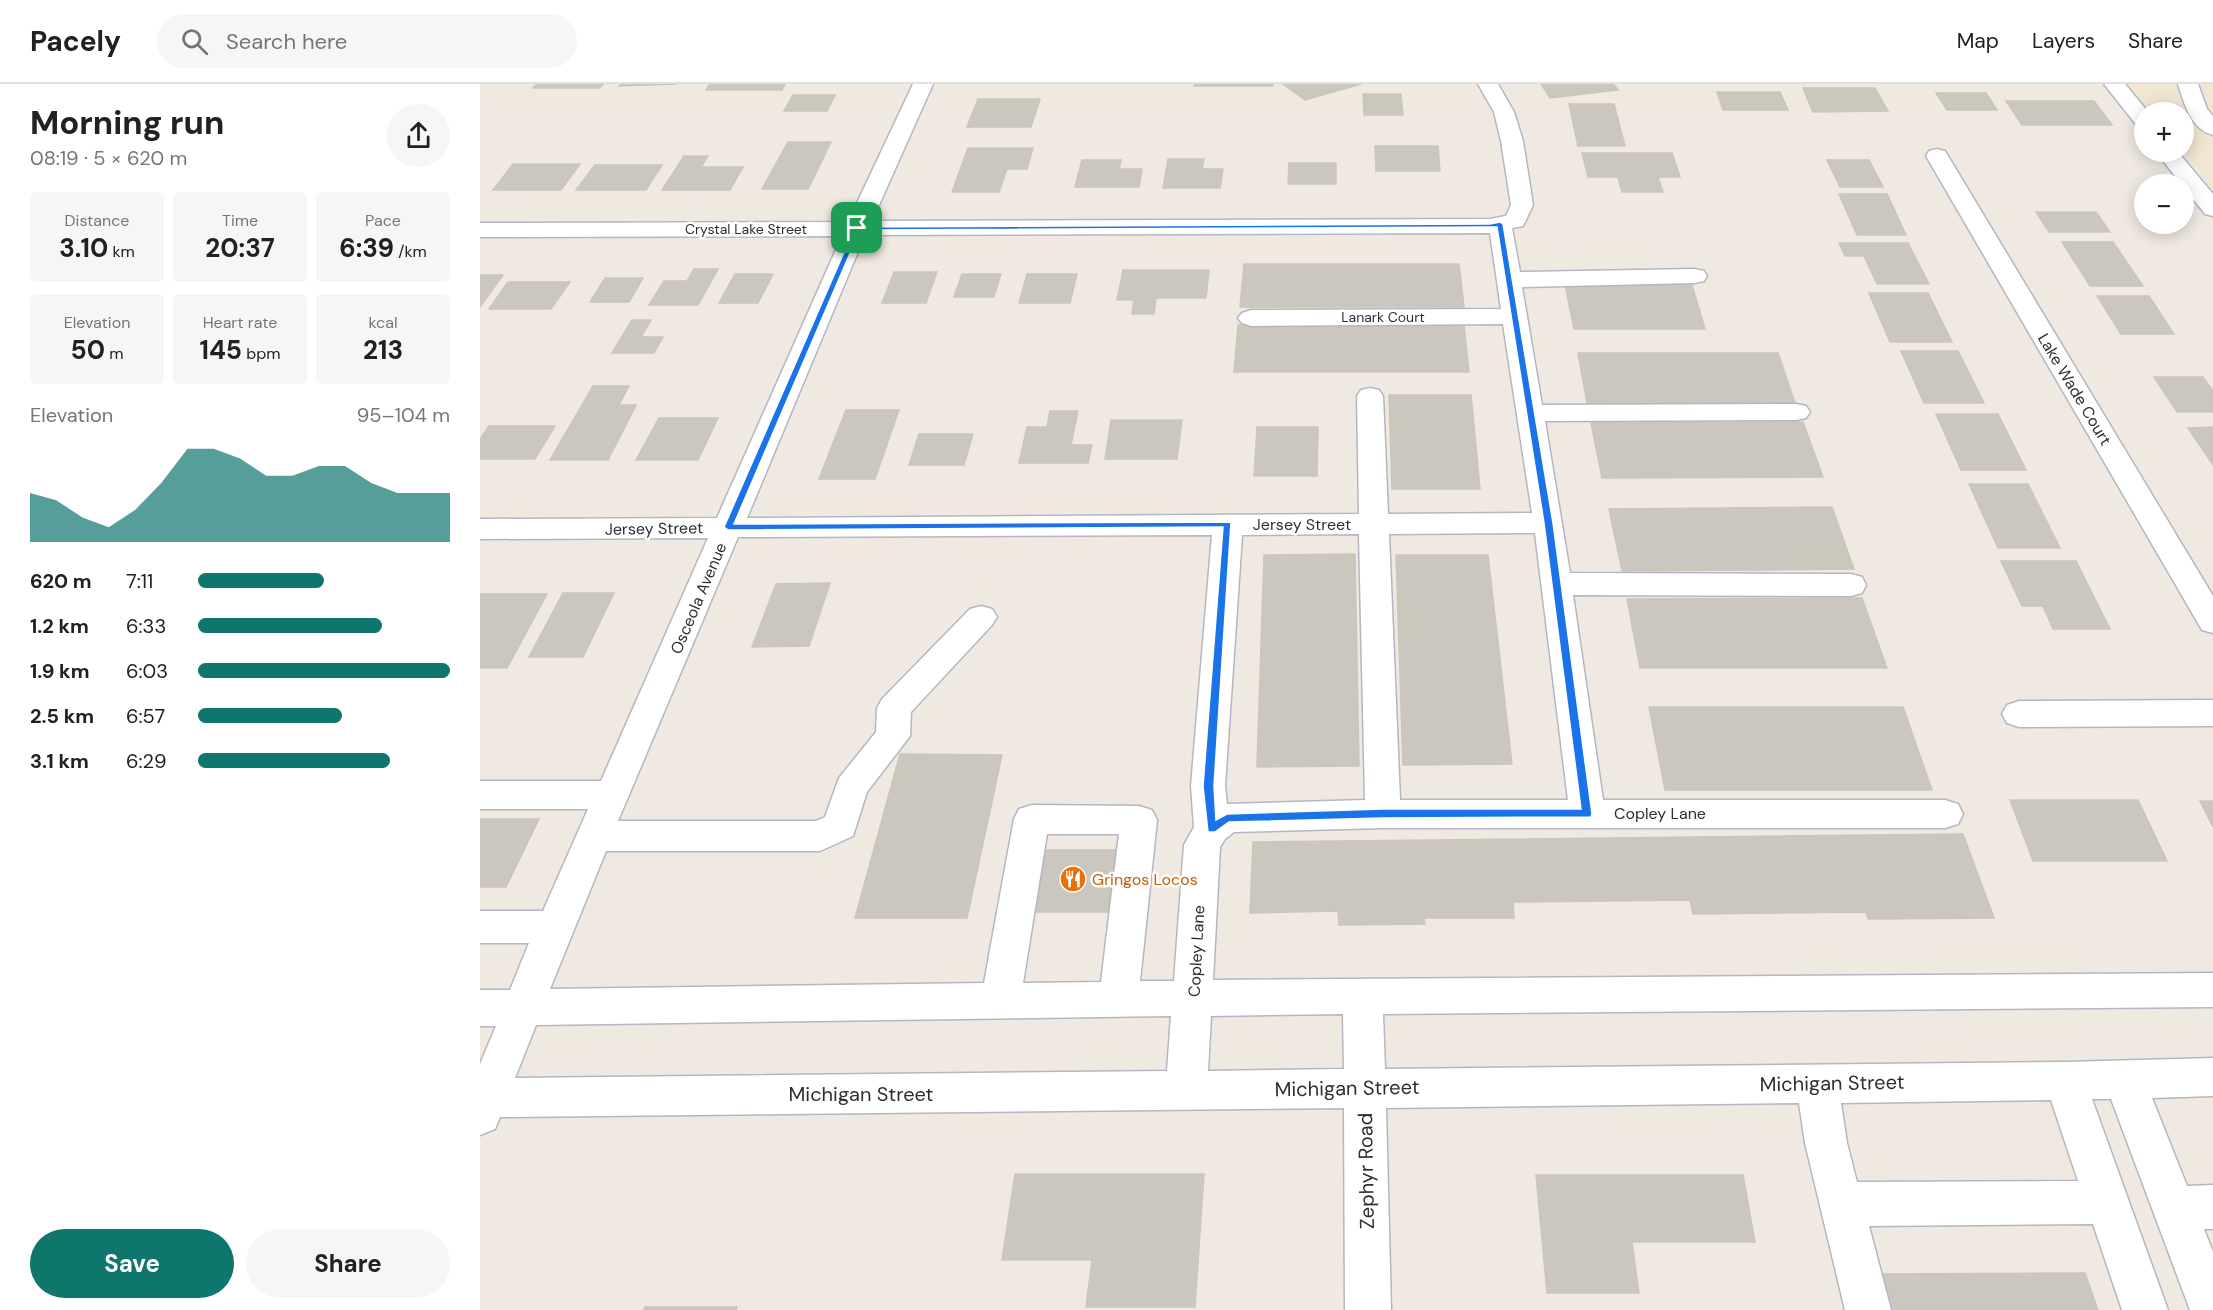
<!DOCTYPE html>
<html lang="en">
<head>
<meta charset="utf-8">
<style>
  body { margin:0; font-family:"DM Sans",sans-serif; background:#f6f6f6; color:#202124; height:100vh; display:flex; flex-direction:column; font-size:22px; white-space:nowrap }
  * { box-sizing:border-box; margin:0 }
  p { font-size:20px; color:#757577 }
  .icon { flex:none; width:33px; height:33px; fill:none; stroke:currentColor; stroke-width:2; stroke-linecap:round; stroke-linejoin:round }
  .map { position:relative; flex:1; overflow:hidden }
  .details { display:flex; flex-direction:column; background:#fff; width:480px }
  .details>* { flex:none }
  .tools { position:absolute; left:1654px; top:18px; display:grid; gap:12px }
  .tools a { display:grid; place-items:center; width:60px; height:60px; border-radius:50%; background:#fff; box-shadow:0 3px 15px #0003; font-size:30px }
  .pin { position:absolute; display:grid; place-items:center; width:51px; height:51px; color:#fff; margin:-26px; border-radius:12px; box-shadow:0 3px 9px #0006 }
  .round { display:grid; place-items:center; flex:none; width:63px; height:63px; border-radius:32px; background:#f6f6f6 }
  .summary { display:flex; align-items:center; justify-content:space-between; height:102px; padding:0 30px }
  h1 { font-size:33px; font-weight:700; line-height:45px }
  .metrics { display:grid; grid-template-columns:repeat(3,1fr); gap:9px; height:102px; padding:6px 30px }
  .metrics div { display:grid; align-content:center; border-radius:6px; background:#f6f6f6; text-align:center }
  .metrics b { font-size:26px; font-weight:700 }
  .metrics small { font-size:16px; font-weight:400 }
  .metrics p { font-size:16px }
  .chart { height:168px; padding:12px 30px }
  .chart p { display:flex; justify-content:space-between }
  .chart svg { width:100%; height:108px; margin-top:6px; fill:#0f766e; opacity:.7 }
  .primary-button { display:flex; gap:12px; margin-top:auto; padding:12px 30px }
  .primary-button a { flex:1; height:69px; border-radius:36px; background:#0f766e; color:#fff; font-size:24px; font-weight:700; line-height:69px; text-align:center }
  .primary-button a+a { background:#f6f6f6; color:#202124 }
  ul { padding:0 30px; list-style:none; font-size:20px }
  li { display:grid; grid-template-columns:96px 72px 1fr; align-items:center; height:45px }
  li i { height:15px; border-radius:8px; background:#0f766e }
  header { display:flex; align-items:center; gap:36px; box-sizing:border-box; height:84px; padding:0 30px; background:#fff; border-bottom:2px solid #e0e0e0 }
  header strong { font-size:28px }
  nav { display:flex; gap:33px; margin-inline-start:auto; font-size:21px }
  .search { width:420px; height:54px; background:#f6f6f6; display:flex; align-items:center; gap:15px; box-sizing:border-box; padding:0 21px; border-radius:33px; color:#757577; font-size:22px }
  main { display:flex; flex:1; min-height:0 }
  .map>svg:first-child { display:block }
  .education { fill:#f0e6d1 }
  .building { fill:#cbc7bf; stroke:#cbc5ba; stroke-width:1.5 }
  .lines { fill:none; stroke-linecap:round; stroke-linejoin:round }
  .minor-casing { stroke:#b4b7c1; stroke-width:3 }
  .minor { fill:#fff; fill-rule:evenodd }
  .route { fill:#1a73e8; stroke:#fff; stroke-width:1.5; fill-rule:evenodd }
  .labels { text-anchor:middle; stroke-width:5; stroke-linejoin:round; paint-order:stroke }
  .far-street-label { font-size:14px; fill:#2e2e2e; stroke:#fff }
  .street-label { font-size:16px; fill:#2e2e2e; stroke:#fff }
  .food-label { font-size:16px; fill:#c56008; stroke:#fff; text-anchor:start }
  .near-street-label { font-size:20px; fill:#2e2e2e; stroke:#fff }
</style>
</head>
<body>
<header>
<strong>Pacely</strong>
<div class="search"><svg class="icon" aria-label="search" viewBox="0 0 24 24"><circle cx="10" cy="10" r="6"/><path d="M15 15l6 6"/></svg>Search here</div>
<nav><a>Map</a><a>Layers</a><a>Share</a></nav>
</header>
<main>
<section class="details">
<div class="summary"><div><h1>Morning run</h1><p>08:19 · 5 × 620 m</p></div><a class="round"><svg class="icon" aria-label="share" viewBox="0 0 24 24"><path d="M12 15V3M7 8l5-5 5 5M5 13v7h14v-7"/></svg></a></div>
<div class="metrics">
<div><p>Distance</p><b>3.10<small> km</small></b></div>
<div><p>Time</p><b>20:37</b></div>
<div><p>Pace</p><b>6:39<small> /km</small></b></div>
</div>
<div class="metrics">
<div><p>Elevation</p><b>50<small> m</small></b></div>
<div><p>Heart rate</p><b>145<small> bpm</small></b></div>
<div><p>kcal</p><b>213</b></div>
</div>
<div class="chart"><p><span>Elevation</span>95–104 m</p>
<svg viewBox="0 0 160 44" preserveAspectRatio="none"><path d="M0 44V24L10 27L20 34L30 38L40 31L50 20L60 6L70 6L80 10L90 17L100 17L110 13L120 13L130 20L140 24L150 24L160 24V44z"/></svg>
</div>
<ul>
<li><b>620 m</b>7:11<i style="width:50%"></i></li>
<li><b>1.2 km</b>6:33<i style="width:73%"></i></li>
<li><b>1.9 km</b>6:03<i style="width:100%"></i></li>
<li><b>2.5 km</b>6:57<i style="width:57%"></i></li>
<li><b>3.1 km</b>6:29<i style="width:76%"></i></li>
</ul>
<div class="primary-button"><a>Save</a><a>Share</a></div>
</section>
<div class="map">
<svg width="1733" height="1226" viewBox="0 0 1733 1226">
  <rect width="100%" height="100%" fill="#efe9e1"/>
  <path class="education" d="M1647 0H1733V104L1703 68 1704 28H1670Z"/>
  <path class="building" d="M57 0H123L120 4H53Z
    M141 0H197L139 2Z
    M230 0H305L302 6H226Z
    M714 0H793V2H714Z
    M803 0H881L825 16Z
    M1061 0H1133L1138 6 1070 14Z
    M1323 4H1395L1408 27 1333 28Z
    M1237 8H1300L1308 26H1243Z
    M1456 9H1506L1517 26H1467Z
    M883 10H921L923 31H884Z
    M313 11H355L347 27H304Z
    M498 15H560L551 43H487Z
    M1526 17H1614L1632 41H1542Z
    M1089 20H1134L1145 62H1098Z
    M308 58H351L328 105H282Z
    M895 62H958L960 87H896Z
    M488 64H553L547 85H527L519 108H472Z
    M1102 69H1192L1200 93H1178L1183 108H1142L1138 93H1108Z
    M204 72H228L221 83H263L250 106H182Z
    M688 75H724L722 85H743L740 104H683Z
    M602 76H641L639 85H662L659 103H595Z
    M1347 76H1389L1403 103H1360Z
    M809 79H856V100H808Z
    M33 80H100L81 106H13Z
    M115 81H182L166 106H96Z
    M1359 110H1407L1426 151H1377Z
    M1556 128H1616L1630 148H1569Z
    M1582 158H1633L1663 202H1610Z
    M1359 159H1428L1449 200H1397L1384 172H1365Z
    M764 180H979L984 223H760Z
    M214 185H238L218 221H169L184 197H207Z
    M643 186H729L726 214H676L674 230H652L654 216H637Z
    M414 188H457L446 219H402Z
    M255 190H293L278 219H239Z
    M482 190H521L514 213H474Z
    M547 190H597L590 219H539Z
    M0 191H23L0 223Z
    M125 194H163L149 218H110Z
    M28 198H90L71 225H9Z
    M1085 201H1212L1225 245H1094Z
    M1389 209H1448L1472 258H1410Z
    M1617 212H1669L1694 250H1641Z
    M152 236H171L161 253H183L174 269H132Z
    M758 241H984L989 288H754Z
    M1421 267H1478L1504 319H1444Z
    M1098 269H1298L1315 319H1107Z
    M1674 293H1723L1733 307V328H1697Z
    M113 302H149L139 321H156L128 376H70Z
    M909 311H991L1000 405H912Z
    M366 326H419L395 395H339Z
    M570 327H598L591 361H612L608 379H539L547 343H567Z
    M1456 330H1518L1546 386H1481Z
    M179 334H238L218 376H156Z
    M631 336H702L697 375H625Z
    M1323 338 1343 393 1122 394 1111 339Z
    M9 342H75L55 375H0V355Z
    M777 343H838L837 392H774Z
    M1733 343V381L1708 344Z
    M439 350H493L484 381H429Z
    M1489 400H1548L1580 464H1518Z
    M1352 423 1374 485 1142 487 1129 425Z
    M875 470 879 682 777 683 784 471Z
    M916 471H1008L1032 680 923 681Z
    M1521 477H1596L1630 545H1573L1563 522H1542Z
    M350 499 329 562 272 563 296 500Z
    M83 509H134L103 573H49Z
    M0 510H67L27 584H0Z
    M1382 514 1407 584H1160L1147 515Z
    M1169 623H1423L1452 706H1185Z
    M420 670 522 671 487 834H375Z
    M1530 716H1658L1687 777H1553Z
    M1720 717H1733V743Z
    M0 735H59L26 803H0Z
    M1483 750 1514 834 1388 835 1386 828 1213 830 1210 816 1033 818 1034 834H944L945 840 859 841 858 827 770 829 773 758Z
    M551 766H640L632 828H539Z
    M535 1090H724L715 1223H606L612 1176H522Z
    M1056 1091H1263L1275 1158H1152L1159 1209H1067Z
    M1605 1189 1618 1226H1410L1401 1190Z
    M165 1223H257L256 1226H164Z"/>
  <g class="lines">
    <defs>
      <path id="minor" d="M433 0H453L392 137 1010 135 1026 132 1031 121 1021 57 1014 28 998 0H1018L1034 28 1043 57 1053 121 1043 142 1032 144 1040 188 1215 185 1224 187 1227 192 1224 197 1215 199 1042 203 1062 321 1316 320 1326 322 1330 328 1326 334 1316 336 1065 337 1090 489 1371 490 1382 493 1386 501 1382 509 1371 512 1093 511 1123 716H1465L1478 720 1483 730 1478 740 1465 744H903L754 748 745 755 740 763 733 896 1733 889V923L903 930 905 985 1585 978 1733 974V1012L1672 1014 1707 1102 1733 1101V1145H1724L1733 1168V1226H1710L1631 1015H1612L1688 1226H1642L1613 1140 1389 1142 1411 1226H1365L1325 1059 1319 1019 906 1024 911 1226H865L864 1024 20 1033 15 1045 0 1051V980L16 942H0V906H30L49 859H0V827H63L108 725H0V697H121L228 454 0 455V435L237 434 362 152 0 153V139L368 138ZM1010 149 1021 225 771 226 762 229 758 234 762 239 771 242 1023 240 1052 429 908 430 903 312 899 306 890 304 881 306 877 312 879 430 267 434 385 151ZM1055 449 1088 716H920L909 450ZM879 450 885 716 747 720 745 702 762 451ZM732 451 711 702 714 743 704 761 694 897H660L677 736 672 726 659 722 552 721 539 725 534 735 504 899 70 905 126 767H340L373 752 387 708 430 652 431 628 512 541 517 533 512 525 501 522 490 525 402 615 397 624 396 648 359 694 345 733 336 737H138L258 453ZM567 750H639L621 898 543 899ZM863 930 864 985 728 987 731 932ZM691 932 687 987 35 994 56 941ZM1571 1016 1598 1097 1377 1098 1367 1059 1361 1019Z
        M1624 0H1645L1668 28H1665V45L1658 43Z
        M1698 0H1718L1727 25 1733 32V51C1711 46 1704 19 1698 0Z
        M1457 65 1465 67 1468 72 1733 512V549L1722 546 1446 72 1449 67Z
        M1676 68H1698L1733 110V132L1725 130Z
        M1733 616V642L1539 643 1527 639 1522 630 1527 621 1539 617Z"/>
    </defs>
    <use href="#minor" class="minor-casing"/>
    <use href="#minor" class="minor"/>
  </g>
  <path class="route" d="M1020 138 1023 140 1073 439 1112 730 1111 733 903 734 749 738 735 748H728L723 702 743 443 248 446 244 443 375 143 1010 140ZM1017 143 1064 439 1101 725H903L747 730 736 736 734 702 751 438 254 440 380 146Z"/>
  <defs>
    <symbol id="restaurant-disc" viewBox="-11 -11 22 22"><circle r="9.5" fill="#e8710a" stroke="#fff"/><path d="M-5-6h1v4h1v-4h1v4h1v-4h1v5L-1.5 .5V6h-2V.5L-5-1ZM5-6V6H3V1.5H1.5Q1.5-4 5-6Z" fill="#fff"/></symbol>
  </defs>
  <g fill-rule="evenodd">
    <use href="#restaurant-disc" x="578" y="780" width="30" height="30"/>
  </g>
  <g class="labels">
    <g class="far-street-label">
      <text x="266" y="150">Crystal Lake Street</text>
      <text x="903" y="238">Lanark Court</text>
    </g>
    <g class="street-label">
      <text transform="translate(1595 305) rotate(59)" y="6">Lake Wade Court</text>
      <text x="822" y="446">Jersey Street</text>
      <text transform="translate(174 444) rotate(-1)" y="6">Jersey Street</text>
      <text transform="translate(218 514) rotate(-67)" y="6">Osceola Avenue</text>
      <text x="1180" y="735">Copley Lane</text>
      <text transform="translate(716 867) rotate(-87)" y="6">Copley Lane</text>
    </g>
    <g class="food-label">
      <text x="612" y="801">Gringos Locos</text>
    </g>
    <g class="near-street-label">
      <text transform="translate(1352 999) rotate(-1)" y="7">Michigan Street</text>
      <text transform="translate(867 1004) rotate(-1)" y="7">Michigan Street</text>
      <text x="381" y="1017">Michigan Street</text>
      <text transform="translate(886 1087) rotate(-91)" y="7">Zephyr Road</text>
    </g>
  </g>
</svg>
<div class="tools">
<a>+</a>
<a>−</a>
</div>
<div class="pin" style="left:377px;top:144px;background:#1e9e55"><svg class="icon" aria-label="arrive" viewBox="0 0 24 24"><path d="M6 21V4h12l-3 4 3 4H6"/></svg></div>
</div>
</main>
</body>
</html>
